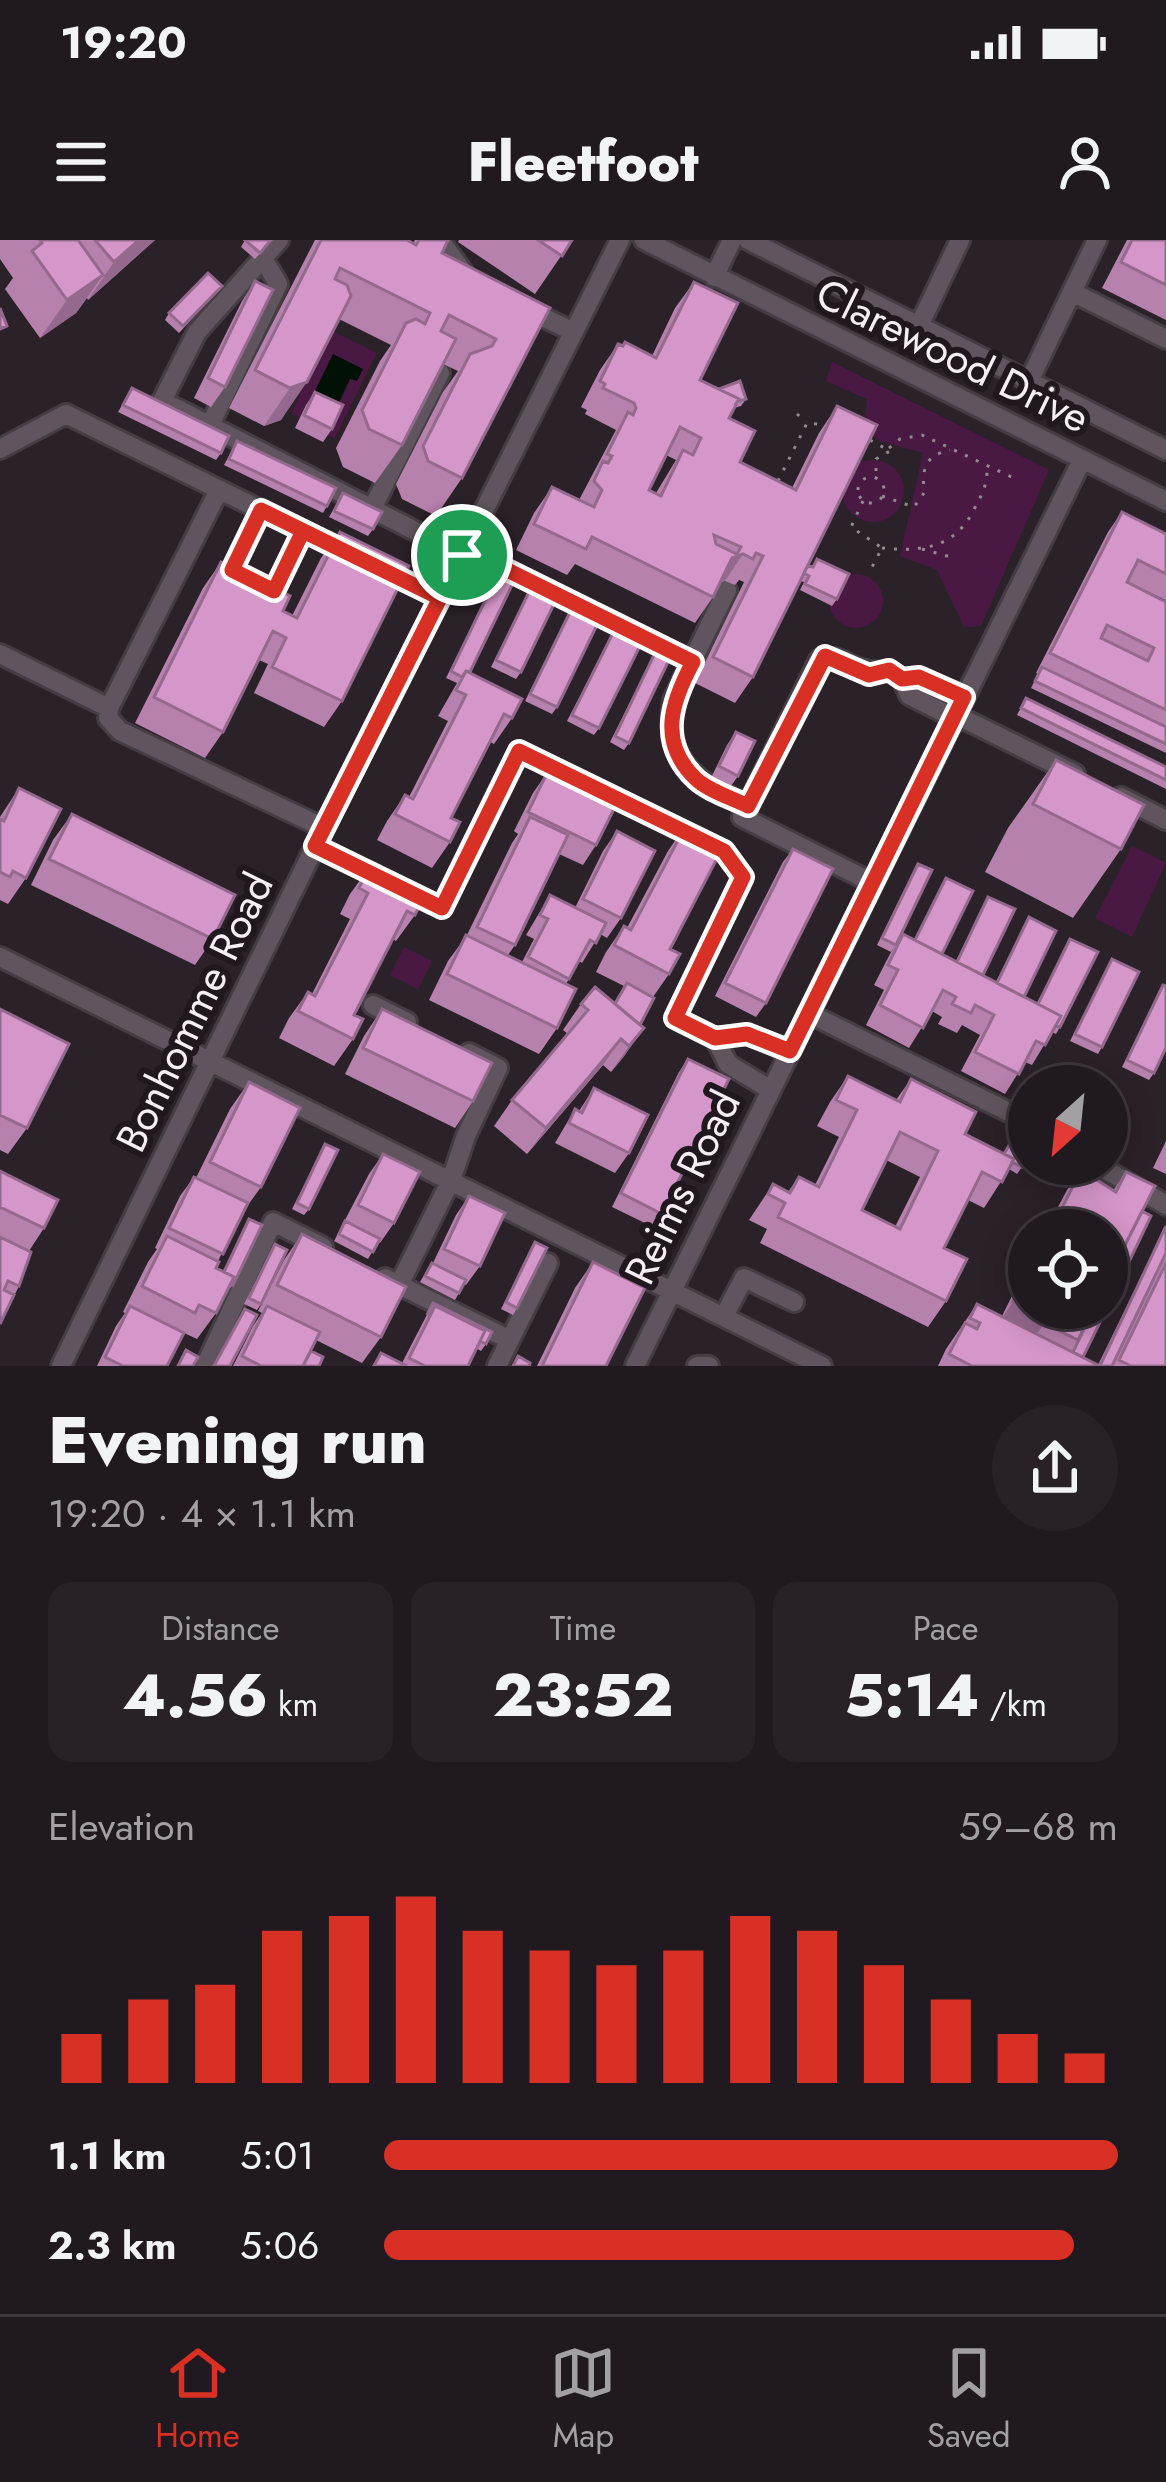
<!DOCTYPE html>
<html lang="en">
<head>
<meta charset="utf-8">
<style>
  body { margin:0; font-family:Jost,sans-serif; background:#282228; color:#f1f3f6; height:100vh; display:flex; flex-direction:column; font-size:45px; white-space:nowrap }
  * { box-sizing:border-box; margin:0 }
  p { font-size:39px; color:#a2a0a4 }
  .icon { flex:none; width:66px; height:66px; fill:none; stroke:currentColor; stroke-width:2; stroke-linecap:round; stroke-linejoin:round }
  .map { position:relative; height:1126px; overflow:hidden }
  .panel { display:flex; flex-direction:column; background:#20191f; flex:1 }
  .panel>* { flex:none }
  .needle { width:78px; rotate:207deg }
  .tools { position:absolute; left:1008px; top:825px; display:grid; gap:24px }
  .tools a { display:grid; place-items:center; width:120px; height:120px; border-radius:50%; background:#20191f; box-shadow:0 6px 30px #0003,0 0 0 3px #3d383d; font-size:60px }
  .pin { position:absolute; display:grid; place-items:center; width:102px; height:102px; color:#fff; margin:-51px; border:6px solid #fff; border-radius:50%; box-shadow:0 3px 12px #0007 }
  .round { display:grid; place-items:center; flex:none; width:126px; height:126px; border-radius:63px; background:#282228 }
  .head { display:flex; align-items:center; justify-content:space-between; height:204px; padding:0 48px }
  h1 { font-size:66px; font-weight:800; line-height:90px }
  .stats { display:grid; grid-template-columns:repeat(3,1fr); gap:18px; height:204px; padding:12px 48px }
  .stats div { display:grid; align-content:center; border-radius:24px; background:#282228; text-align:center }
  .stats b { font-size:60px; font-weight:800 }
  .stats small { font-size:33px; font-weight:400 }
  .stats p { font-size:33px }
  .chart { height:336px; padding:24px 48px }
  .chart p { display:flex; justify-content:space-between }
  .chart svg { width:100%; height:216px; margin-top:12px; stroke:#d93025; stroke-width:6 }
  ul { padding:0 48px; list-style:none; font-size:39px }
  li { display:grid; grid-template-columns:192px 144px 1fr; align-items:center; height:90px }
  li i { height:30px; border-radius:15px; background:#d93025 }
  .status { display:flex; justify-content:space-between; align-items:center; height:84px; padding:0 60px; background:#20191f; direction:ltr }
  .status svg { height:33px; fill:currentColor }
  header { display:flex; justify-content:space-between; align-items:center; height:156px; padding:0 48px; background:#20191f; font-size:54px; font-weight:800 }
  .dock { display:flex; justify-content:space-around; align-items:center; height:168px; border-top:3px solid #3d383d; background:#20191f; font-size:33px; color:#a2a0a4 }
  .dock a { display:grid; justify-items:center; gap:6px }
  .dock .on { color:#d93025 }
  .map>svg:first-child { display:block }
  .green { fill:#4a1943 }
  .water { fill:#011105 }
  .lines { fill:none; stroke-linecap:round; stroke-linejoin:round }
  .minor-casing { stroke:#453d44; stroke-width:24 }
  .path { stroke:#938a91; stroke-width:3; stroke-dasharray:3 9; stroke-linecap:butt }
  .minor { stroke:#60555e; stroke-width:18 }
  .wall { fill:#b781ad; fill-rule:evenodd }
  .shaded-wall { fill:#95698d }
  .building { fill:#d596c9; stroke:#95698d; stroke-width:3; fill-rule:evenodd }
  .route-casing { stroke:#fff; stroke-width:24 }
  .route { stroke:#d93025; stroke-width:15 }
  .labels { text-anchor:middle; stroke-width:12; stroke-linejoin:round; paint-order:stroke }
  .street-label { font-size:42px; fill:#f5eef4; stroke:#21181f }
</style>
</head>
<body>
<div class="status"><b>19:20</b><svg viewBox="0 0 49 12"><path d="M0 12V9h3v3zM5 12V6h3v6zM10 12V3h3v9zM15 12V0h3v12zM26 1h20v11H26zM47 4h2v5h-2z"/></svg></div>
<header><svg class="icon" aria-label="menu" viewBox="0 0 24 24"><path d="M4 6h16M4 12h16M4 18h16"/></svg>Fleetfoot<svg class="icon" aria-label="person" viewBox="0 0 24 24"><circle cx="12" cy="8" r="4"/><path d="M4 21q1-7 8-7t8 7"/></svg></header>
<div class="map">
<svg width="1166" height="1126" viewBox="0 0 1166 1126">
  <rect width="100%" height="100%" fill="#2b2129"/>
  <path class="green" d="M332 91 377 113 335 198 326 195 323 202 295 188 300 178 291 173Z
    M832 122 1049 230 981 386 964 387 937 330 900 316 923 213 880 201 864 190 867 159 826 141Z
    M842 251a31 31 0 1 1 62 0a31 31 0 1 1-62 0Z
    M829 361a27 27 0 1 1 54 0a27 27 0 1 1-54 0Z
    M1132 606 1166 623 1132 697 1095 678Z
    M404 707 432 721 418 749 390 735Z"/>
  <path class="water" d="M333 114 363 129 357 141 350 139 337 167 313 155Z"/>
  <g class="lines">
    <defs>
      <path id="minor" d="M279 0 197 92 162 161 462 315
        M440 0 468 39
        M644 0 1166 261
        M748 0 1166 210
        M714 37 732 0
        M1072 52 1166 99
        M524 68 574 92
        M919 86 960 0
        M1029 141 1097 0
        M210 185 278 44 263 18
        M0 209 66 174 350 314
        M219 250 109 468 108 478 120 491 324 588
        M373 267 440 133
        M261 270 232 330 274 351 303 291
        M465 309 693 422
        M380 329 440 358
        M727 350 673 460C664 526 697 540 748 566
        M0 414 109 468
        M902 439 909 455 954 478
        M956 475 1075 534
        M1121 557 1166 580
        M315 606 442 668 519 511 724 611 743 637 675 778 715 798 747 794 789 811
        M873 643 742 577 819 420C844 410 853 438 889 430L902 439 919 437 964 457
        M0 717 822 1126
        M373 765 407 782
        M808 773 1029 882
        M715 798 728 824 771 850
        M1096 924 1166 965
        M385 1038 510 1100
        M399 1045 451 940 466 896 498 828 469 813
        M724 1076 744 1038 794 1062
        M61 1126 324 588 620 0
        M205 1126 273 982 323 1007
        M497 1126 548 1023
        M635 1126 1082 220
        M697 1126H709"/>
    </defs>
    <use href="#minor" class="minor-casing"/>
    <path class="path" d="M797 174 806 182
      M870 200 890 211 876 219V239
      M889 208 900 199 922 195 1018 240
      M858 250a13 13 0 1 1 26 0a13 13 0 1 1-26 0Z
      M778 241 807 183 828 185
      M882 256 914 267 924 253C922 229 924 216 950 210
      M863 261 851 287 882 308 870 331
      M882 308C920 312 955 308 973 271 982 255 988 244 987 225
      M922 309 954 318"/>
    <use href="#minor" class="minor"/>
  </g>
  <path class="wall" d="M0 0H155L88 60 87 58 76 73 40 98 5 49 13 38 0 19Z
    M245 0H272L255 19 241 7Z
    M315 0H407L413 3 415 0H448L442 13 550 68 462 238 436 276 402 259 396 244 443 152 458 131 443 124 402 205 375 243 343 227 336 208 380 121 391 105 339 79 281 180 264 186 229 168Z
    M459 0H572L535 54 458 2Z
    M1127 0H1166V80L1102 48Z
    M255 41 225 147 211 167 194 158 242 61Z
    M694 42 700 140 746 159 741 166 734 168 729 178 740 222 792 248 819 193 837 166 808 325 812 327 817 319 837 359 832 366 800 350 804 342 800 341 753 437 735 463 695 443 744 342 739 340 735 345 725 341 721 342 713 357 695 383 575 324 567 335 516 310 534 273 552 247 579 260 616 190 585 174 587 170 581 167 600 130 618 104 652 116 675 68ZM666 215 676 220 656 253 649 250Z
    M222 46 179 93 165 80 169 73Z
    M132 148 221 213 216 220 118 172Z
    M315 152 332 189 323 202 295 188 306 165Z
    M237 201 327 266 323 273 224 225Z
    M343 253 373 289 368 296 329 277Z
    M1122 272 1166 294V360L1127 342 1166 362V513L1031 448 1038 434 1036 433 1108 292Z
    M340 292 342 461 324 487 254 453 268 424 259 420 223 492 205 518 135 483 203 348 221 322 283 371 292 376 321 318Z
    M498 334 470 432 512 478 494 504 490 502 451 578 450 602 432 628 377 600 387 581 405 555 409 557 448 481 438 476 457 443 446 438Z
    M530 350 521 432 516 439 491 427Z
    M571 370 557 467 552 474 525 461Z
    M614 391 599 488 594 495 567 481Z
    M656 411 629 503 624 510 610 502Z
    M1026 458 1166 527V549L1017 475Z
    M736 492 738 536 729 549 710 540 727 505Z
    M1056 520 1121 609 1073 678 985 632 1008 588Z
    M547 533 596 605 583 625 559 614 515 705 508 715 522 722 534 699 526 695 550 655 575 668 603 611 617 591 621 678 607 698 600 694 582 723 579 721 566 744 557 788 539 814 429 760 448 721 467 695 512 603 518 594 514 591 533 553Z
    M19 548 26 638 8 664 0 660V577Z
    M72 574 213 699 195 725 31 645 53 600Z
    M686 585 670 709 669 734 653 757 625 815 611 832 603 825 527 914 494 886 512 860 568 794 563 790 581 764 614 763 624 746 596 732 606 712 624 686 627 688 668 611Z
    M793 609 766 763 756 777 715 756 783 622Z
    M918 624 896 705 891 712 877 705Z
    M369 628 415 675 396 701 393 699 354 775 353 799 334 826 279 798 289 778 308 752 312 754 350 679 340 674 350 654Z
    M946 638 942 714 956 721 988 657 983 735 996 742 1029 677 1024 757 1037 763 1070 699 1060 787 1056 794 1052 792 1032 825 1025 822 1005 854 961 831 980 795 962 785 957 793 938 784 942 777 932 771 909 808 866 785 884 750 874 745 890 714 903 694 914 700Z
    M1112 719 1102 807 1098 814 1070 801Z
    M1163 745 1154 833 1149 840 1122 827Z
    M0 769 27 888 8 914 0 910Z
    M382 769 473 861 455 888 345 834 364 796Z
    M688 819 662 974 653 987 612 967 679 832Z
    M848 836 896 860 911 839 965 894 1022 927 1017 934 1009 929 984 968 968 960 944 1008 946 1061 928 1087 760 1003 767 989 749 980 773 944 788 952 799 937 815 945 839 897 817 886 830 862ZM886 920 920 937 895 987 862 970Z
    M249 842 261 947 243 972 218 1021 216 1028 223 1031 249 979 233 1045 227 1051 216 1073 197 1099 182 1092 167 1126H97L116 1086 125 1073 123 1072 148 1022 157 1009 155 1008 180 956 194 937 196 938 230 869Z
    M594 848 629 913 615 933 555 903 575 869 579 871Z
    M1166 901V934L1153 928Z
    M325 904 309 969 304 975 292 969Z
    M383 914 394 983 380 1003 378 1002 368 1019 334 1001 369 934Z
    M1081 930 1113 951 1126 932 1142 971 1107 990H1046L1067 950Z
    M0 931 44 988 29 1011 19 1046 0 1084Z
    M469 956 480 1026 466 1045 464 1044 455 1060 420 1042 427 1030 433 1023 456 975Z
    M1166 986 1112 1126H938L946 1109 977 1064 1002 1076 1029 1022V1068H1107L1083 1117 1098 1125Z
    M302 994 381 1097 362 1123 316 1100 310 1112 319 1126H233L253 1086 262 1073 258 1071 284 1020Z
    M535 1002 517 1068 513 1075 501 1069Z
    M275 1004 261 1064 257 1070 244 1064Z
    M1166 1014V1126H1112Z
    M593 1022 606 1126H537L575 1048Z
    M433 1063 486 1104 481 1111 476 1108 468 1126H372L381 1113 402 1123Z"/>
  <path class="shaded-wall" d="M139 0H155L88 60 114 22Z
    M103 35 76 73 40 98 67 60Z
    M307 142 281 180 264 186 290 148Z
    M743 314 725 341 714 344 732 318Z
    M644 788 625 815 611 832 629 806Z
    M621 799 603 825 527 914 546 888Z
    M1013 1062 1050 1076 1036 1095 999 1082Z"/>
  <path class="building" d="M40 0H78L103 35 67 60 32 11 42 3Z
    M95 0H139L114 22Z
    M245 0H271L260 13Z
    M321 0H407L416 5 419 0H448L442 13 550 68 462 238 428 221 423 206 470 114 492 106 496 99 449 75 441 91 456 99 402 205 369 189 362 170 406 83 416 79 425 84 430 73 340 28 335 39 347 45 351 56 307 142 290 148 255 130Z
    M538 0H572L562 16Z
    M1132 0H1166V45L1121 22Z
    M208 33 222 46 183 86 169 73Z
    M255 41 273 50 225 147 208 138Z
    M694 42 738 63 700 140 739 159 729 178 755 191 740 222 796 250 837 166 877 185 753 437 713 417 763 316 756 313 753 319 743 314 732 318 713 357 592 297 586 309 534 284 552 247 594 267 602 250 594 241 603 221 608 223 612 216 607 214 628 172 633 175 636 168 634 163 603 148 605 144 600 141 618 104 623 106 625 102 656 118ZM680 187 701 198 693 215 683 210 661 256 649 250ZM714 295 741 307 737 314 716 304Z
    M0 68 7 86 0 89Z
    M740 141 746 159 737 162 739 159 719 149Z
    M132 148 229 196 221 213 123 165Z
    M315 152 343 165 332 189 304 175Z
    M237 201 336 248 327 266 229 219Z
    M343 253 382 272 373 289 334 271Z
    M1122 272 1166 294V334L1138 320 1127 342 1166 362V470L1050 413ZM1107 385 1154 408 1148 421 1101 398Z
    M340 292 409 326 342 461 272 427 286 398 273 391 223 492 154 457 221 322 290 356 283 371 297 378Z
    M817 319 849 334 837 359 805 344 809 336 804 333 808 325 813 327Z
    M498 334 514 341 470 432 466 431 462 437 451 431Z
    M530 350 555 362 521 432 496 420Z
    M571 370 598 383 557 467 530 454Z
    M614 391 641 404 599 488 572 475Z
    M656 411 670 418 629 503 615 496Z
    M1042 427 1166 487V504L1035 441Z
    M466 431 522 459 512 478 504 474 451 578 460 582 450 602 395 574 405 555 413 559 466 455 456 450Z
    M1026 458 1166 527V540L1021 468Z
    M736 492 755 501 738 536 719 526Z
    M1056 520 1144 565 1121 609 1033 564Z
    M547 533 615 567 596 605 528 572Z
    M19 548 61 569 26 638 13 631 10 637 0 632V579L4 581Z
    M72 574 235 655 213 699 49 619Z
    M530 577 568 595 515 705 477 687Z
    M686 585 724 605 670 709 680 714 669 734 614 705 624 686 631 690Z
    M617 591 655 611 621 678 583 659Z
    M793 609 833 629 766 763 725 743Z
    M918 624 932 630 896 705 882 698Z
    M369 628 424 656 415 675 407 671 354 775 363 779 353 799 298 771 308 752 315 756 368 653 359 648Z
    M946 638 973 651 942 714 915 700Z
    M550 655 606 683 596 703 590 700 569 739 528 717 548 679 540 675Z
    M988 657 1015 669 983 735 957 722Z
    M1029 677 1056 691 1024 757 997 743Z
    M903 694 1061 776 1045 805 1036 801 1019 834 975 812 994 775 975 765 971 773 952 764 956 757 943 750 923 788 880 765 898 730 888 725Z
    M466 695 576 749 557 788 447 734Z
    M1070 699 1098 712 1060 787 1056 785 1061 776 1038 764Z
    M1112 719 1139 732 1102 807 1075 794Z
    M627 743 654 758 640 785 615 764Z
    M1163 745 1166 746V808L1154 833 1127 820Z
    M595 747 644 788 629 806 621 799 546 888 512 860 588 770 581 764Z
    M0 769 69 804 27 888 0 875Z
    M382 769 492 823 473 861 363 808Z
    M688 819 729 839 662 974 621 953Z
    M848 836 900 862 911 839 976 872 965 894 1014 919 1002 942 982 932 944 1008 967 1019 946 1061 778 977 785 963 768 954 773 944 790 953 799 937 819 947 857 870 836 860ZM900 892 938 911 900 989 862 970Z
    M249 842 300 868 261 947 210 922Z
    M594 848 648 875 629 913 569 883 575 869 582 873Z
    M1014 897 1029 905V912L1022 927 1012 922 1014 919 1004 914Z
    M325 904 338 910 309 969 297 963Z
    M383 914 420 932 394 983 358 965Z
    M1081 930 1116 952 1126 932 1155 946 1107 1041V990H1079L1070 985 1068 989 1055 982Z
    M0 931 58 960 44 988 0 967Z
    M194 937 248 963 223 1014 169 988Z
    M469 956 505 973 480 1026 444 1009Z
    M1142 971 1151 976 1107 1068V1041Z
    M249 979 262 985 233 1045 231 1043 234 1037 224 1032Z
    M345 981 380 999 373 1012 339 994Z
    M1166 986V1013L1112 1126H1100Z
    M302 994 406 1047 381 1097 277 1045Z
    M167 996 219 1022 216 1028 234 1037 216 1073 199 1065 195 1073 142 1046Z
    M0 997 31 1012 19 1046 8 1041 4 1050 14 1055 0 1084Z
    M535 1002 547 1008 517 1068 506 1062Z
    M275 1004 287 1010 261 1064 249 1058Z
    M593 1022 645 1048 606 1126H542Z
    M432 1023 466 1040 459 1053 425 1036Z
    M1166 1023V1126H1131L1119 1120Z
    M1029 1029V1068L1013 1062Z
    M433 1063 492 1092 486 1104 480 1101 485 1091 435 1066 427 1075Z
    M977 1064 1100 1126H972L949 1114 965 1083 977 1089 980 1083 970 1078Z
    M130 1066 184 1093 167 1126H123L105 1117Z
    M267 1066 320 1092 303 1126H261L242 1116Z
    M435 1066 485 1091 468 1126H425L409 1118Z
    M1029 1068H1094L1078 1100 1046 1084 1050 1076Z
    M1094 1068H1107L1083 1117 1073 1112Z
    M245 1069 257 1075 230 1126H214Z
    M186 1110 198 1117 193 1126H178Z
    M311 1111 323 1117 319 1126H303Z
    M381 1113 407 1126H374Z
    M518 1116 530 1123 529 1126H513Z"/>
  <g class="lines">
    <defs>
      <path id="route" d="M462 315 440 358 261 270 232 330 274 351 303 291 440 358 315 606 442 668 519 511 724 611 743 637 675 778 715 798 747 794 790 811 964 457 919 437 902 439 889 430 869 435 825 416 748 566C732 558 709 551 696 539 657 502 672 461 693 422L465 309 462 315"/>
    </defs>
    <use href="#route" class="route-casing"/>
    <use href="#route" class="route"/>
  </g>
  <g class="labels">
    <g class="street-label">
      <text transform="translate(953 115) rotate(26)" y="15">Clarewood Drive</text>
      <text transform="translate(194 772) rotate(-64)" y="15">Bonhomme Road</text>
      <text transform="translate(682 947) rotate(-64)" y="15">Reims Road</text>
    </g>
  </g>
</svg>
<div class="tools">
<a><svg class="needle" viewBox="-14 -14 28 28"><path d="M0-13l5 13h-10z" fill="#e53935"/><path d="M0 13l5-13h-10z" fill="#a2a0a4"/></svg></a>
<a><svg class="icon" aria-label="locate" viewBox="0 0 24 24"><circle cx="12" cy="12" r="6"/><path d="M12 2v4M12 18v4M2 12h4M18 12h4"/></svg></a>
</div>
<div class="pin" style="left:462px;top:315px;background:#1e9e55"><svg class="icon" aria-label="arrive" viewBox="0 0 24 24"><path d="M6 21V4h12l-3 4 3 4H6"/></svg></div>
</div>
<section class="panel">
<div class="head"><div><h1>Evening run</h1><p>19:20 · 4 × 1.1 km</p></div><a class="round"><svg class="icon" aria-label="share" viewBox="0 0 24 24"><path d="M12 15V3M7 8l5-5 5 5M5 13v7h14v-7"/></svg></a></div>
<div class="stats">
<div><p>Distance</p><b>4.56<small> km</small></b></div>
<div><p>Time</p><b>23:52</b></div>
<div><p>Pace</p><b>5:14<small> /km</small></b></div>
</div>
<div class="chart"><p><span>Elevation</span>59–68 m</p>
<svg viewBox="0 0 160 44" preserveAspectRatio="none"><path d="M5 44V34M15 44V27M25 44V24M35 44V13M45 44V10M55 44V6M65 44V13M75 44V17M85 44V20M95 44V17M105 44V10M115 44V13M125 44V20M135 44V27M145 44V34M155 44V38"/></svg>
</div>
<ul>
<li><b>1.1 km</b>5:01<i style="width:100%"></i></li>
<li><b>2.3 km</b>5:06<i style="width:94%"></i></li>
</ul>
</section>
<nav class="dock">
<a class="on"><svg class="icon" aria-label="home" viewBox="0 0 24 24"><path d="M3 11l9-7 9 7M6 9v11h12V9"/></svg>Home</a>
<a><svg class="icon" aria-label="map" viewBox="0 0 24 24"><path d="M3 6l6-2 6 2 6-2v14l-6 2-6-2-6 2zM9 4v14M15 6v14"/></svg>Map</a>
<a><svg class="icon" aria-label="saved" viewBox="0 0 24 24"><path d="M7 4h10v16l-5-4-5 4z"/></svg>Saved</a>
</nav>
</body>
</html>
